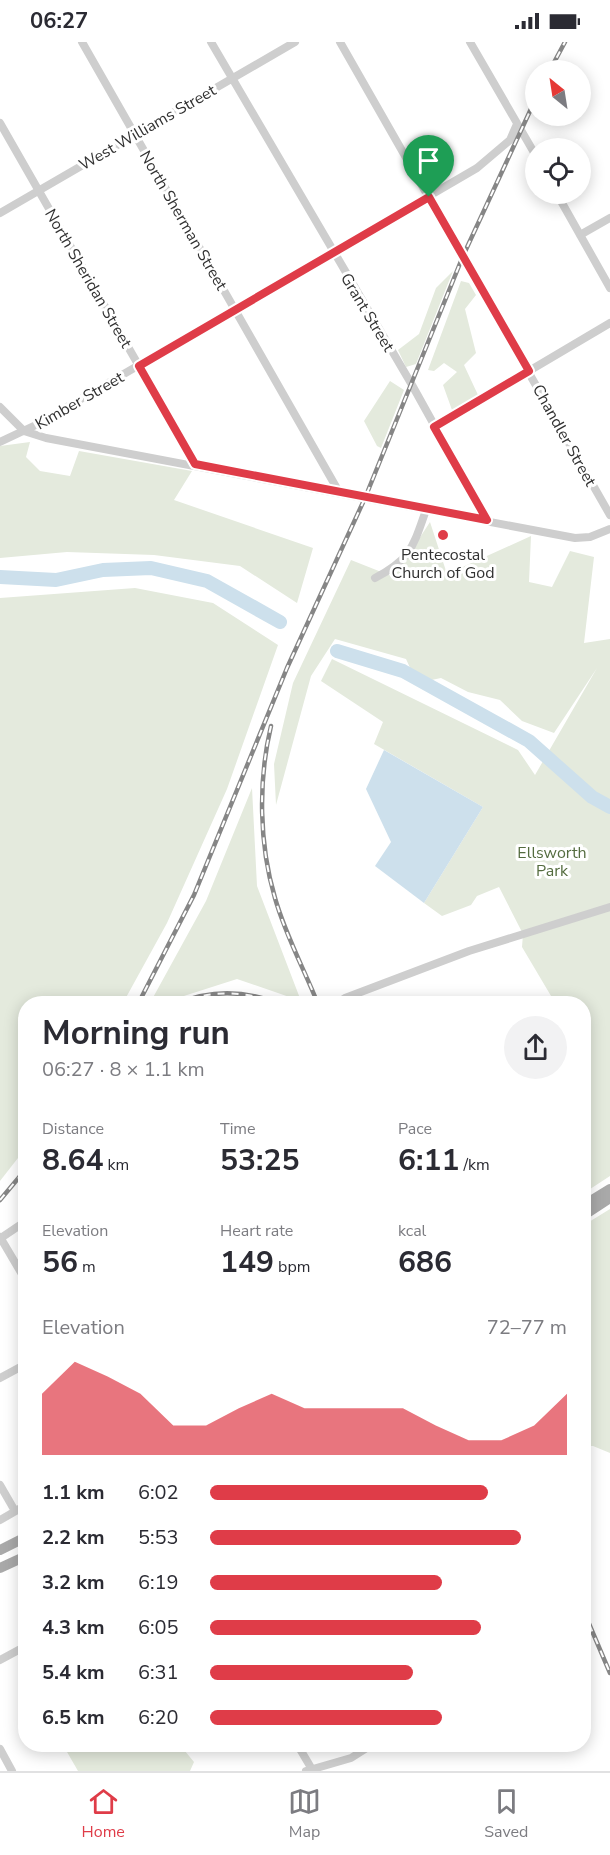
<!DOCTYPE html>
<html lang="en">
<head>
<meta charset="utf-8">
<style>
  body { margin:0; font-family:"Nunito Sans",sans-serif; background:#f2f2f3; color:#2b2b33; height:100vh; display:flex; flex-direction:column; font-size:22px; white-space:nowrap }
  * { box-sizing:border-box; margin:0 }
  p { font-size:20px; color:#7c7c81 }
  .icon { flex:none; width:33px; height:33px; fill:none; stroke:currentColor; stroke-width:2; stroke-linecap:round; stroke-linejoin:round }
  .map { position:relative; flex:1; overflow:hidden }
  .details { position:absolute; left:18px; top:954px; width:573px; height:756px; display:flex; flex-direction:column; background:#fff; border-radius:24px; box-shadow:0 3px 15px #0003 }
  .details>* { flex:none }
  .needle { width:39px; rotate:330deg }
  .controls { position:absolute; left:525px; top:18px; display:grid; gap:12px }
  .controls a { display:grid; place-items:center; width:66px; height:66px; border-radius:50%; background:#fff; box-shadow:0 3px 15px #0003; font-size:30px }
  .pin { position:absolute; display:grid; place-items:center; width:51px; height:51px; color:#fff; margin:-62px -26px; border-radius:50% 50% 50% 0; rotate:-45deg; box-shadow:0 0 6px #0007 }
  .pin .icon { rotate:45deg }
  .round { display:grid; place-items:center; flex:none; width:63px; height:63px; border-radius:32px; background:#f2f2f3 }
  .summary { display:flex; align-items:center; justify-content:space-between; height:102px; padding:0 24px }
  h1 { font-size:33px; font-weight:700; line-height:45px }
  .figures { display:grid; grid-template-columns:repeat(3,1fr); gap:9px; height:102px; padding:6px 24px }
  .figures div { display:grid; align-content:center }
  .figures b { font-size:30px; font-weight:700 }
  .figures small { font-size:16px; font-weight:400 }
  .figures p { font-size:16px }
  .chart { height:168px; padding:12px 24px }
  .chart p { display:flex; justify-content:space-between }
  .chart svg { width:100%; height:108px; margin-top:6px; fill:#df3c48; opacity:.7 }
  ul { padding:0 24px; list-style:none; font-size:20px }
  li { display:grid; grid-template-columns:96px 72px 1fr; align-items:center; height:45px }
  li i { height:15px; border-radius:8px; background:#df3c48 }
  .status { display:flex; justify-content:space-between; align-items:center; height:42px; padding:0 30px; background:#fff; direction:ltr }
  .status svg { height:16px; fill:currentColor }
  .tabs { display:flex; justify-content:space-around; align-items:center; height:84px; border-top:2px solid #e1e1e2; background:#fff; font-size:16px; color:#7c7c81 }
  .tabs a { display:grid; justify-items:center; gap:3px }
  .tabs .on { color:#df3c48 }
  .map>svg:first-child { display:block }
  .green { fill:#e4eadd }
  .water { fill:#cde0ec }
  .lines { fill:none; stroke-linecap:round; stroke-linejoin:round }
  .river { stroke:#cde0ec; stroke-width:14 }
  .minor { stroke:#cecece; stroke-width:8 }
  .major { stroke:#a9a9a9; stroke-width:10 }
  .rail-casing { stroke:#868686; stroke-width:4.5 }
  .rail { stroke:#fff; stroke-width:2; stroke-dasharray:7; stroke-linecap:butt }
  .route-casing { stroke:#fff; stroke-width:12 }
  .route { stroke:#df3c48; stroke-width:8 }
  .poi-dot { fill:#df3c48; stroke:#fff; stroke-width:2 }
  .labels { text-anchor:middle; stroke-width:6; stroke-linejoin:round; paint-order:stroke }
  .street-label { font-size:16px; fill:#313131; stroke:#fff }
  .poi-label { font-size:16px; fill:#313131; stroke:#fff }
  .park-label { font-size:16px; fill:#546c3f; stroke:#fff }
</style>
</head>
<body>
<div class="status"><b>06:27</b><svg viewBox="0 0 49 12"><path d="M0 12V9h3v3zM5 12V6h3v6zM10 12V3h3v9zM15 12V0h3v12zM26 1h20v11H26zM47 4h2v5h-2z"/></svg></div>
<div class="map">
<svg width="610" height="1729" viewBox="0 0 610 1729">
  <rect width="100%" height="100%" fill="#fff"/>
  <path class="green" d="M453 229 416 322 406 325 398 308 419 292 436 246Z
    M461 239 469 241 476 253 465 267 476 311 464 323 478 353 452 368 443 343 457 330 444 321 434 329 428 328Z
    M390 339 404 348 381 406 377 404 364 379Z
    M30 400 26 415 40 429 70 434 79 409 192 429 174 458 313 506 297 561 240 524 154 513 67 510 0 516V404Z
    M430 480 447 532 531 494 529 540 552 545 570 509 594 515 584 601 610 597V1134L584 1151V962L551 961 554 959 522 905 523 892 499 845 477 854 471 863 442 874 424 861 483 765 374 702 383 680 321 639 332 617 518 708 535 733 597 626 554 691 522 679 500 658 468 650 441 636 417 641 406 617 335 597 311 634 276 763 274 722 293 641 351 518 394 535Z
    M135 546 213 561 278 603 227 747 167 881 123 961 26 962 25 1107 0 1139V556Z
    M252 746 257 844 301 959 237 937 162 961H150L206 859Z
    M610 1167V1411L593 1404H584V1183Z
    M63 1703H180L194 1720 190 1729H78Z"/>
  <path class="water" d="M384 708 483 765 424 861 375 824 391 800 366 747Z"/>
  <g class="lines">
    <path class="river" d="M0 535 56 538 103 528 151 526 207 539 280 580
      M337 609 403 629 529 699 592 755 610 765"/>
    <path class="minor" d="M82 0 339 450
      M211 0 412 343 487 478
      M340 0 610 473
      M470 0 536 114
      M0 81 195 422
      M557 152 610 246
      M0 171 295 0
      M580 193 610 176
      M0 365 24 389 46 396 575 496 590 495 610 487
      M434 385 610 281
      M0 400 38 382 477 126 510 98 517 82
      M375 536C411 517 413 505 426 468
      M336 962 345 956 469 909 610 865
      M0 1195 26 1239
      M1 1196 26 1179
      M0 1336 26 1322
      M0 1443 15 1469
      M0 1478 26 1463
      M0 1618 26 1604
      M297 1702 313 1729
      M0 1707 12 1729
      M306 1729 351 1716 373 1702"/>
    <path class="major" d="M584 1163 610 1147
      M584 1173 610 1156
      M0 1508 26 1495
      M0 1526 26 1514"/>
    <defs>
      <path id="rail" d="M550 28 565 0
        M271 684C258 739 259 802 275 856 285 892 304 927 318 962
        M138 962 194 853 287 626 365 456 463 214 536 56
        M177 962C211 947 247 949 281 962
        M0 1158 26 1127
        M584 1570 610 1631"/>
    </defs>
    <use href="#rail" class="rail-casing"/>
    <use href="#rail" class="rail"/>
  </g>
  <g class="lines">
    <defs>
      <path id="route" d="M429 155 529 329 434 385 487 478 195 422 139 324Z"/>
    </defs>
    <use href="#route" class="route-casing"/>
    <use href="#route" class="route"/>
  </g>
  <circle class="poi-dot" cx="443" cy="493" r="6"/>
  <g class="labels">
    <g class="street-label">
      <text transform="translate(147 85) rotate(-30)" y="6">West Williams Street</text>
      <text transform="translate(184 178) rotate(60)" y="6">North Sherman Street</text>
      <text transform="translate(89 236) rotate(60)" y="6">North Sheridan Street</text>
      <text transform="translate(368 270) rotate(59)" y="6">Grant Street</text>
      <text transform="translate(79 358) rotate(-30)" y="6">Kimber Street</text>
      <text transform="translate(565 393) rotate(61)" y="6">Chandler Street</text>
    </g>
    <g class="poi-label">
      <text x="443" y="518">Pentecostal<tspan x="443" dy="18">Church of God</tspan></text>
    </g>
    <g class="park-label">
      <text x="552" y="816">Ellsworth<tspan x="552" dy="18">Park</tspan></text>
    </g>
  </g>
</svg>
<div class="controls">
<a><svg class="needle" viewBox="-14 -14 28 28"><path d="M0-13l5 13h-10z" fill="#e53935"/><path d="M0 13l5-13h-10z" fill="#7c7c81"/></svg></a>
<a><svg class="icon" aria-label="locate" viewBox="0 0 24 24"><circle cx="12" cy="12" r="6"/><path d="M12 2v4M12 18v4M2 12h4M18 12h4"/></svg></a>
</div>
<div class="pin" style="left:429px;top:155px;background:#1e9e55"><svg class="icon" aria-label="arrive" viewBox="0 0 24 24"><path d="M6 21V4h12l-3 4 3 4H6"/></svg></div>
<section class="details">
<div class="summary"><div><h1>Morning run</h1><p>06:27 · 8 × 1.1 km</p></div><a class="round"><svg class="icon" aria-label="share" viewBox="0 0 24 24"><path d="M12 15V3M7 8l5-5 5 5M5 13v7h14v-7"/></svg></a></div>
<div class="figures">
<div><p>Distance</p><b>8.64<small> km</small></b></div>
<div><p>Time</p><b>53:25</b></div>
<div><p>Pace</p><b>6:11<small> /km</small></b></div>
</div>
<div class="figures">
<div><p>Elevation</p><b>56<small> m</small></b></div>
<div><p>Heart rate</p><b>149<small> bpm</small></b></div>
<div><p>kcal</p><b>686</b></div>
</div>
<div class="chart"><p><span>Elevation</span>72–77 m</p>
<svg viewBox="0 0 160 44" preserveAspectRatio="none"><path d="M0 44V19L10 6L20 12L30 19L40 32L50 32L60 25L70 19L80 25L90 25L100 25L110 25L120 32L130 38L140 38L150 32L160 19V44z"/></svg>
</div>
<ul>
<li><b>1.1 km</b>6:02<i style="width:78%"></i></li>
<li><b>2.2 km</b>5:53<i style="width:87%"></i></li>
<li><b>3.2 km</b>6:19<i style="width:65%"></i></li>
<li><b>4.3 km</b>6:05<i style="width:76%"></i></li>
<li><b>5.4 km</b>6:31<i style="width:57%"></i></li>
<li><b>6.5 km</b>6:20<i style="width:65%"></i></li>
</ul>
</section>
</div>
<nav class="tabs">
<a class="on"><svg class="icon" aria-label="home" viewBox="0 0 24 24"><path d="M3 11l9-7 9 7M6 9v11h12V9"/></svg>Home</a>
<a><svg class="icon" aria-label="map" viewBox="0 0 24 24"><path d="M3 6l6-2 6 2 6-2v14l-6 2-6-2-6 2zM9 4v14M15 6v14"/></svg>Map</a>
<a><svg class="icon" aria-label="saved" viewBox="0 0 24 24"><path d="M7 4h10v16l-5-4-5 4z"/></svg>Saved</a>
</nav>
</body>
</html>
